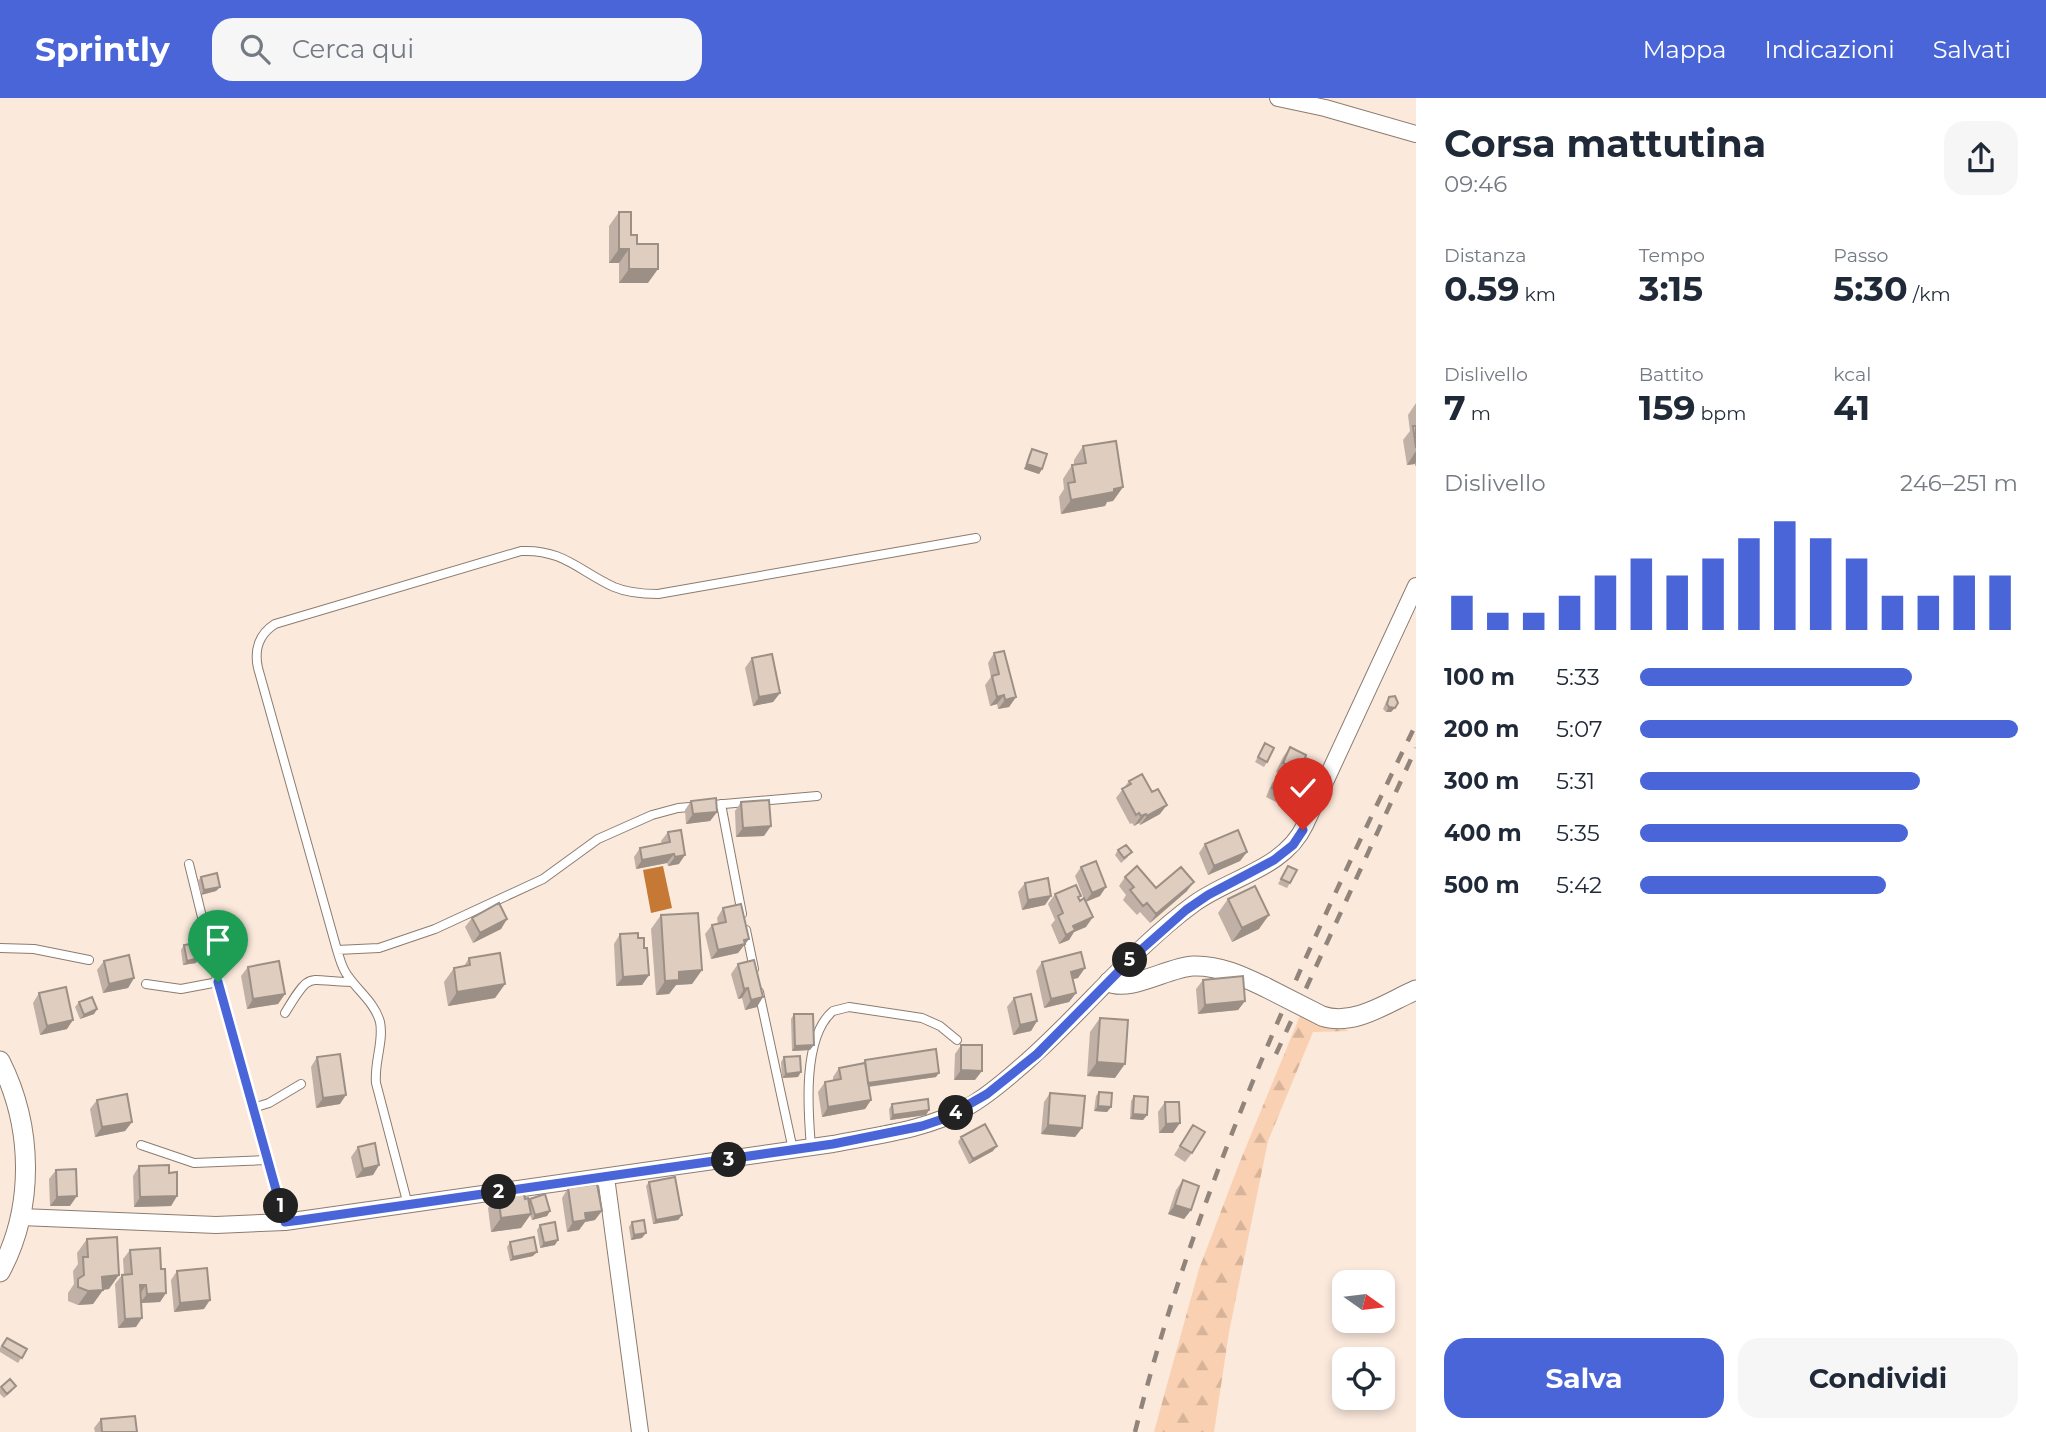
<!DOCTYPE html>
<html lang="it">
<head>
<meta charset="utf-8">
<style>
  body { margin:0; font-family:Montserrat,sans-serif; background:#f6f6f7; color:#1f2937; height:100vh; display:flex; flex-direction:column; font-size:26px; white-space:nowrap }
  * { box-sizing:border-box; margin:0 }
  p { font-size:23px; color:#747a83 }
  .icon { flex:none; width:38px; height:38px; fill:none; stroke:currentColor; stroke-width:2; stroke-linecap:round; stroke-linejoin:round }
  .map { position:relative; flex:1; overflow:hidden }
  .details { display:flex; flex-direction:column; background:#fff; width:630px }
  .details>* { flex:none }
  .needle { width:46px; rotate:104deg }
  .tools { position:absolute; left:1332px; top:1172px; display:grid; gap:14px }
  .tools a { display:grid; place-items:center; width:63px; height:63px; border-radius:14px; background:#fff; box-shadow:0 4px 10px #0003; font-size:35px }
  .pin { position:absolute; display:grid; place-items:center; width:60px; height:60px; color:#fff; margin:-72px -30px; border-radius:50% 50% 50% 0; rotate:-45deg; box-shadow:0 0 7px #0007 }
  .pin .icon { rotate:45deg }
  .km { position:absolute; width:35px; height:35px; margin:-18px; border-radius:50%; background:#222; color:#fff; font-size:19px; line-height:35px; text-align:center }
  .round { display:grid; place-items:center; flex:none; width:74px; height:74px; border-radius:21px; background:#f6f6f7 }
  .summary { display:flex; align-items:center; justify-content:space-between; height:119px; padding:0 28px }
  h1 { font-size:38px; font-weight:700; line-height:52px }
  .stats { display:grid; grid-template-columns:repeat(3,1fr); gap:10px; height:119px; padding:7px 28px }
  .stats div { display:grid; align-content:center }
  .stats b { font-size:35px; font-weight:700 }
  .stats small { font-size:19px; font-weight:400 }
  .stats p { font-size:19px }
  .chart { height:196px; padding:14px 28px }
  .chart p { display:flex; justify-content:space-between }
  .chart svg { width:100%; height:126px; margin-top:7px; stroke:#4965d8; stroke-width:6 }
  .primary-button { display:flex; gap:14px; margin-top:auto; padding:14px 28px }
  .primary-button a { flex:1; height:80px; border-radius:21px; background:#4965d8; color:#fff; font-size:28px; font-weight:700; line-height:80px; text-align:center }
  .primary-button a+a { background:#f6f6f7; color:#1f2937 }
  ul { padding:0 28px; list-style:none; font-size:23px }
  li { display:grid; grid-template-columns:112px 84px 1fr; align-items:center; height:52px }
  li i { height:18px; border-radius:9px; background:#4965d8 }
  header { display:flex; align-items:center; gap:42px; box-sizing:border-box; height:98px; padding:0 35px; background:#4965d8; color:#fff }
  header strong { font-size:33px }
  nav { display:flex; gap:38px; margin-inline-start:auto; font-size:24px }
  .search { width:490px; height:63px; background:#f6f6f7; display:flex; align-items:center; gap:18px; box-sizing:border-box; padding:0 24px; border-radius:21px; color:#747a83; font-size:26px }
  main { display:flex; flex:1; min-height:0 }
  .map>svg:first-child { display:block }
  .forest { fill:url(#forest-firs) }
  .water { fill:#c57934 }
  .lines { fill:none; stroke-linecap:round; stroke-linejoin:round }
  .service-casing { stroke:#8c7c70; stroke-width:10 }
  .minor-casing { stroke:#8c7c70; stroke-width:18 }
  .tertiary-casing { stroke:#8c7c70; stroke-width:21 }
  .service { stroke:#fff; stroke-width:8 }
  .minor { stroke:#fff; stroke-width:16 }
  .tertiary { stroke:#fff; stroke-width:19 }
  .rail { stroke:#90847b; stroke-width:4.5; stroke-dasharray:12 12; stroke-linecap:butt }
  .tertiary-bridge-casing { stroke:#8c7c70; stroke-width:21; stroke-linecap:butt }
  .tertiary-bridge { stroke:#fff; stroke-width:19 }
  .wall { fill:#c0b0a5 }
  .shaded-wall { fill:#9c9086 }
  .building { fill:#dfcdc0; stroke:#9c9086; stroke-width:2 }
  .route-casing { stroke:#fff; stroke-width:14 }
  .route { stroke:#4965d8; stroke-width:9 }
</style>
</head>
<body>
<header>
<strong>Sprintly</strong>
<div class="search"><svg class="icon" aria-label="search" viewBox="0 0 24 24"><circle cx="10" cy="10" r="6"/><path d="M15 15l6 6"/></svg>Cerca qui</div>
<nav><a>Mappa</a><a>Indicazioni</a><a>Salvati</a></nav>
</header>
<main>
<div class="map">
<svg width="1416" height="1334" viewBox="0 0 1416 1334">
  <defs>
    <pattern id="forest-firs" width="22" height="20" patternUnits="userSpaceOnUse" patternTransform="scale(1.75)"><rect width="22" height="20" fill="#f9d0b1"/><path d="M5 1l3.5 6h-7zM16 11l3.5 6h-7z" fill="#d6b399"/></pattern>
  </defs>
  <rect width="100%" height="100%" fill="#fbe9dc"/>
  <path class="forest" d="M1302 913 1349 933 1313 934 1268 1043 1229 1234 1214 1334H1154L1199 1171 1239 1066Z"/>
  <path class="water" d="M663 768 672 810 651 815 643 772Z"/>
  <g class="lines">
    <defs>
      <path id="service" d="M721 706 742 816
        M189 766 218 884 285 1124
        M746 832 754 871
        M0 850 34 851 89 862
        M337 852 258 570C254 552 259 536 275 526L521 453C563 451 579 473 614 489 628 495 643 496 658 496L976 440
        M146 886 181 891 218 884
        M759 894 793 1052
        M285 915C312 870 306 884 352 884
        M253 1010 269 1005 301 986
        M141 1047 194 1065 268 1062
        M811 1049C808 1013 802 939 833 913L849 909 922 920 940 928 957 942
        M408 1107 376 985C374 964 384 943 380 924 375 905 358 893 348 878 342 871 340 861 337 852L379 850 435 831 543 781 598 741 652 717 678 710 817 698"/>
      <path id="minor" d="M1278 0 1325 10 1416 36
        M606 1079 640 1334
        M21 1119 216 1127 285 1124 833 1046C878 1037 925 1032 966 1010 984 1000 1001 986 1017 972 1079 920 1129 853 1195 805 1231 779 1284 771 1305 727L1416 488"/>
      <path id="tertiary" d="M1109 884C1130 894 1169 869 1193 868 1219 867 1242 878 1265 889
        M1322 918C1354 929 1388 904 1416 892
        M0 963C33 1028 35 1109 0 1174"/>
    </defs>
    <use href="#service" class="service-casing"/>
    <use href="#minor" class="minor-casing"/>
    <use href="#tertiary" class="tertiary-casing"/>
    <use href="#service" class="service"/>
    <use href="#minor" class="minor"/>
    <use href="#tertiary" class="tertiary"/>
    <path class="rail" d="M1276 956 1416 650
      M1135 1334C1197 1087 1305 854 1416 626"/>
    <defs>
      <path id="tertiary-bridge" d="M1265 889 1322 918"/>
    </defs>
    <use href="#tertiary-bridge" class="tertiary-bridge-casing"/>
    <use href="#tertiary-bridge" class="tertiary-bridge"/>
  </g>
  <path class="wall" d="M619 114 631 137 637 146 648 185H619V165H609V128Z
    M1416 305V368H1415V366L1407 367 1403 342 1410 333 1408 317Z
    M1083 348 1123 389 1113 403 1107 404 1105 408 1061 416 1059 399 1064 391 1063 381 1072 367H1074V362Z
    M1032 351 1042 371 1039 376 1024 371 1029 356Z
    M994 555 1016 599 1009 609 998 611 997 606 990 608 985 587 991 579 988 565Z
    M752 560 780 595 773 604 753 608 745 570Z
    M1389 599 1398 605 1391 614H1386L1383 611 1386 604Z
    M1265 645 1267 664 1264 669 1255 664Z
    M1290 649 1305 660 1308 674 1304 691 1298 701 1293 699 1286 709 1266 699 1272 685 1279 676 1287 679 1276 674 1283 659Z
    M1129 683 1160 716 1140 727 1139 725 1134 728 1132 725 1130 726 1116 700Z
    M691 703 717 714 710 723 686 726 685 712Z
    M741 704 764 738 736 739 735 713Z
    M668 734 679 766 668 768 667 765 636 771 634 759 640 750 662 746 661 743Z
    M1205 746 1247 754 1240 763 1208 777 1199 755Z
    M1118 752 1128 759 1121 765 1115 757Z
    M1288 768 1290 785 1287 790 1278 786Z
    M1081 769 1100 798 1086 804V829L1074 834 1069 842 1059 846 1051 827 1055 822 1048 806 1055 796 1079 801 1080 803 1084 801 1075 778Z
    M201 779 220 789 216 793 201 797 198 783Z
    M1125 779 1156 790 1187 793 1150 825 1140 814 1137 817 1123 802 1126 797 1119 788Z
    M1025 785 1051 798 1045 807 1022 812 1018 794Z
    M1228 801 1259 831 1232 844 1218 815Z
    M723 810 749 841 738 855 711 861 705 836 712 827 718 826 717 820Z
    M661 817 702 872 692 886 676 887 669 896 656 897 651 831Z
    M472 820 507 821 501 831 473 845 465 829Z
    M620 836 638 840 644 850 649 877 642 887 616 888 614 846Z
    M184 847 196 865 183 867 181 852Z
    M469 860 505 886 495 900 448 908 444 884 454 870 464 868Z
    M104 863 134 880 128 890 103 895 97 872Z
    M1042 864 1078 880 1072 881 1076 895 1069 904 1044 910 1036 873Z
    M738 866 757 909 745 912 742 900 738 901 731 876Z
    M248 869 285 896 278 906 247 911 241 878Z
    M1203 882 1245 903 1238 912 1198 916 1196 891Z
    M39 895 67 931 40 937 33 905Z
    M1014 900 1037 923 1031 933 1013 937 1007 909Z
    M79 904 97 911 94 916 80 921 75 909Z
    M794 916 810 952 792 953 791 921Z
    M1100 920 1115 980 1087 978 1090 934Z
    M961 947 975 982H954L955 956Z
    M317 959 340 1006 316 1010 311 969Z
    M784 959 798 979 782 980 781 964Z
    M865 962 936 979 869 989 871 1002 865 1011 822 1019 818 994 825 984 833 983V979L839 970 862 966Z
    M1099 994 1111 1009 1107 1014 1094 1013 1096 998Z
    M1050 995 1082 1030 1075 1039 1041 1036 1044 1004Z
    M1134 998 1147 1017 1143 1022 1130 1021 1131 1003Z
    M97 1002 132 1024 125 1033 95 1039 90 1011Z
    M1165 1004 1173 1035H1159L1158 1014Z
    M892 1006 929 1012 926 1017 890 1022 889 1011Z
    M1193 1027 1192 1055 1185 1064 1174 1057Z
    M961 1039 993 1053 969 1066 958 1044Z
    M358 1049 379 1067 373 1077 356 1080 351 1059Z
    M139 1068 169 1075 177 1098 171 1108 134 1109 133 1078Z
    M56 1072 70 1108H50L49 1081Z
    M1183 1082 1191 1112 1184 1121 1168 1116 1176 1092Z
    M649 1084 682 1117 678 1122 653 1126 646 1088Z
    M568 1090 595 1122 585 1124 579 1132 567 1134 562 1100Z
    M498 1096 525 1101 529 1103 530 1101 550 1113 547 1118 532 1122 530 1117 521 1130 491 1134 488 1110Z
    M632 1124 642 1140 631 1142 629 1129Z
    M540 1127 555 1147 540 1150 537 1132Z
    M87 1141 109 1191 103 1192 93 1206 78 1207 68 1203V1195L74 1186 73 1173 78 1166 77 1155Z
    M510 1144 533 1158 510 1163 507 1149Z
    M130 1152 161 1171 166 1195 160 1204 141 1205 136 1229 118 1230 115 1186 122 1177H124L123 1161Z
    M177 1173 204 1211 174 1214 171 1182Z
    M7 1240 27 1251 18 1265 0 1254V1250Z
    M1 1289 12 1293 4 1300 0 1296V1291Z
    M101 1321 137 1334H95L94 1330Z"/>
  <path class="shaded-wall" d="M619 151H629L619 165H609Z
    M629 171H658L648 185H619Z
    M1416 353V364L1415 366 1407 367Z
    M1027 366 1042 371 1039 376 1024 371Z
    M1123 389 1113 403 1107 404 1105 408 1061 416 1071 402Z
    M780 595 773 604 753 608 759 599Z
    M1004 597 997 606 990 608 997 599Z
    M1016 599 1009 609 998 611 1005 602Z
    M1389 609 1395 610 1391 614H1386Z
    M1167 707 1160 716 1140 727 1147 718Z
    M717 714 710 723 686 726 693 716Z
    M1146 716 1139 725 1134 728 1141 718Z
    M771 728 764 738 736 739 743 730Z
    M1247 754 1240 763 1208 777 1214 768Z
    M674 756 667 765 636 771 642 762Z
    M685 757 679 766 668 768 675 759Z
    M1194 784 1187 793 1150 825 1156 816Z
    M220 789 216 793 201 797 204 792Z
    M1106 789 1100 798 1085 804 1092 795Z
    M1051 798 1045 807 1022 812 1028 802Z
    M1269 817 1259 831 1232 844 1242 830Z
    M1093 819 1086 829 1074 834 1069 842 1059 846 1073 828Z
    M507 821 501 831 473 845 480 835Z
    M749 841 738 855 711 861 718 852Z
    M199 860 196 865 183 867 187 863Z
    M1085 870 1078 880 1064 883 1071 874Z
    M702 872 692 886 676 887 669 896 656 897 665 883 679 874Z
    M649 877 642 887 616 888 623 879Z
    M134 880 128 890 103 895 109 886Z
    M505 886 495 900 448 908 457 894Z
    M748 890 742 900 738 901 744 891Z
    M1076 895 1069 904 1044 910 1051 901Z
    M285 896 278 906 247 911 253 901Z
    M763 899 757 909 745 912 751 902Z
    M1245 903 1238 912 1198 916 1205 907Z
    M97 911 94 916 80 921 84 917Z
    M73 922 67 931 40 937 47 928Z
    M1037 923 1031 933 1013 937 1020 927Z
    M814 947 810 952 792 953 795 948Z
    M1097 964 1125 966 1115 980 1087 978Z
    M961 972 982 973 975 982H954Z
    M801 974 798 979 782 980 786 976Z
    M939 975 936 979 865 989 868 985Z
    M346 997 340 1006 316 1010 323 1000Z
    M871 1002 865 1011 822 1019 828 1009Z
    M1098 1008 1111 1009 1107 1014 1094 1013Z
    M929 1012 926 1017 890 1022 893 1017Z
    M1133 1016 1147 1017 1143 1022 1130 1021Z
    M132 1024 125 1033 95 1039 102 1029Z
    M1180 1025 1173 1035H1159L1166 1026Z
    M1048 1027 1082 1030 1075 1039 1041 1036Z
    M997 1048 993 1053 969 1066 973 1061Z
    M379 1067 373 1077 356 1080 363 1071Z
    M77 1098 70 1108H50L57 1099Z
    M177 1098 171 1108 134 1109 140 1099Z
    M1175 1107 1191 1112 1184 1121 1168 1116Z
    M550 1113 547 1118 532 1122 535 1117Z
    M602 1113 595 1122 585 1124 579 1132 567 1134 573 1124 585 1115Z
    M531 1116 521 1130 491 1134 501 1120Z
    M682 1117 678 1122 653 1126 656 1122Z
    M646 1135 642 1140 631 1142 634 1137Z
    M558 1142 555 1147 540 1150 544 1145Z
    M537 1154 533 1158 510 1163 513 1159Z
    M119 1177 109 1191 92 1193 102 1179Z
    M140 1187H146L140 1196Z
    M103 1192 93 1206 78 1207 88 1193Z
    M166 1195 160 1204 140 1205 147 1196Z
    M210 1202 204 1211 174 1214 180 1205Z
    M142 1220 136 1229 118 1230 125 1221Z"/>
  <path class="building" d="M619 114H631V137H637V146H658V171H629V151H619Z
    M1413 328H1416V350Z
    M1116 343 1123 389 1114 391V394L1071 402 1068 385 1075 384 1072 367 1086 365 1083 348Z
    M1032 351 1047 356 1042 371 1027 366Z
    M1004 553 1016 599 1005 602 1004 597 997 599 992 578 999 576 994 555Z
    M772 556 780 595 759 599 752 560Z
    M1395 598 1398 605 1395 610 1389 609 1387 606 1389 599Z
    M1265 645 1274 650 1267 664 1258 659Z
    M1290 649 1306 657 1305 660 1313 663 1308 674 1311 676 1304 691 1297 688 1292 699 1272 690 1279 676 1289 680 1293 670 1283 665Z
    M1142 676 1152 694 1158 691 1167 707 1147 718 1146 716 1141 718 1139 715 1136 717 1122 691 1131 686 1129 683Z
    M716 700 717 714 693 716 691 703Z
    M769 702 771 728 743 730 741 704Z
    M681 732 685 757 675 759 674 756 642 762 640 750 670 744 668 734Z
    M1238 732 1247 754 1214 768 1205 746Z
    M1126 747 1132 754 1124 760 1118 752Z
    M1096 763 1106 789 1092 795 1081 769Z
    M1137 768 1156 790 1181 769 1194 784 1156 816 1147 805 1143 808 1130 792 1134 789 1125 779Z
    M1288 768 1297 772 1290 785 1281 781Z
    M217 775 220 789 204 792 201 779Z
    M1048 780 1051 798 1028 802 1025 785Z
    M1076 787 1081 798 1078 799 1080 803 1084 800 1093 819 1073 828 1075 832 1066 837 1058 818 1063 815 1055 796Z
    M1255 788 1269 817 1242 830 1228 801Z
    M499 805 507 821 480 835 472 820Z
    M741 806 749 841 744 842 745 846 718 852 712 827 726 824 723 810Z
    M698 815 702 872 679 874V882L665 883 661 817Z
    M638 835V840H644V850H647L649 877 623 879 620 836Z
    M197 845 199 860 187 863 184 847Z
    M1081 854 1085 870 1071 874 1076 895 1051 901 1042 864Z
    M500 855 505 886 457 894 454 870 470 867 469 860Z
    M129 857 134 880 109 886 104 863Z
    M754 862 763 899 751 902 748 890 744 891 738 866Z
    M279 863 285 896 253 901 248 869Z
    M1243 878 1245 903 1205 907 1203 882Z
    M66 889 73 922 47 928 39 895Z
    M1031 896 1037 923 1020 927 1014 900Z
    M92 899 97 911 84 917 79 904Z
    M794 916H813L814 947 795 948Z
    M1100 920 1128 922 1125 966 1097 964Z
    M961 947H982V973L961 972Z
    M936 951 939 975 868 985 865 962Z
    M340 956 346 997 323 1000 317 959Z
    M800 958 801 974 786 976 784 959Z
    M865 965 871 1002 828 1009 825 984 841 981 839 970Z
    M1099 994 1112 995 1111 1009 1098 1008Z
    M1050 995 1085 998 1082 1030 1048 1027Z
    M127 996 132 1024 102 1029 97 1002Z
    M1134 998 1148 999 1147 1017 1133 1016Z
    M928 1001 929 1012 893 1017 892 1006Z
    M1165 1004H1179L1180 1025 1166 1026Z
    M985 1026 997 1048 973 1061 961 1039Z
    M1193 1027 1205 1034 1192 1055 1180 1048Z
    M375 1045 379 1067 363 1071 358 1049Z
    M169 1067V1075L177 1074V1098L140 1099 139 1068Z
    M76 1071 77 1098 57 1099 56 1072Z
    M675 1079 682 1117 656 1122 649 1084Z
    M1183 1082 1199 1088 1191 1112 1175 1107Z
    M597 1086 602 1113 585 1115 586 1122 573 1124 568 1090Z
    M523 1092 525 1101 528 1100 531 1116 501 1120 498 1096Z
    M545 1096 550 1113 535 1117 530 1101Z
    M644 1122 646 1135 634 1137 632 1124Z
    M555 1124 558 1142 544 1145 540 1127Z
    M117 1139 119 1177 102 1179 103 1192 88 1193 78 1189V1181L84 1177 83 1159H88L87 1141Z
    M534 1139 537 1154 513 1159 510 1144Z
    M160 1150 161 1171H165L166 1195 147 1196 146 1187H140L142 1220 125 1221 122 1177 132 1176 130 1152Z
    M207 1170 210 1202 180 1205 177 1173Z
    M7 1240 27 1251 22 1260 2 1248Z
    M10 1281 16 1288 7 1296 1 1289Z
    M135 1318 137 1334H102L101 1321Z"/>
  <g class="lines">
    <defs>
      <path id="route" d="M218 884 285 1124 301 1122 833 1046 922 1028 943 1021 987 996 1037 956 1134 858 1186 812 1208 797 1274 762 1293 747 1303 732"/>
    </defs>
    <use href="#route" class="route-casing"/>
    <use href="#route" class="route"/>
  </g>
</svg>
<div class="tools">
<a><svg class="needle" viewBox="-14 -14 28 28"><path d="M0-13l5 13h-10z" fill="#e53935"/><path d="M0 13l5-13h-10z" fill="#747a83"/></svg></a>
<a><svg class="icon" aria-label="locate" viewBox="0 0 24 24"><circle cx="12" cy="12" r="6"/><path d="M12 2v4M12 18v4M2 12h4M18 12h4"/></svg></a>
</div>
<div class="pin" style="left:218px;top:884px;background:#1e9e55"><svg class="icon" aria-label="arrive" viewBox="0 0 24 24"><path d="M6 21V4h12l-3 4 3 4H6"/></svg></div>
<div class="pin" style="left:1303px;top:732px;background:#d93025"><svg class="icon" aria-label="check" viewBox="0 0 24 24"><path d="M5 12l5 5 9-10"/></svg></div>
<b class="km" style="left:281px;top:1108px">1</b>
<b class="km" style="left:499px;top:1094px">2</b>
<b class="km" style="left:729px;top:1062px">3</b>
<b class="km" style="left:956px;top:1015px">4</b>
<b class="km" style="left:1130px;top:862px">5</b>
</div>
<section class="details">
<div class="summary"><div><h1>Corsa mattutina</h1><p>09:46</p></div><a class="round"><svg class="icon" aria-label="share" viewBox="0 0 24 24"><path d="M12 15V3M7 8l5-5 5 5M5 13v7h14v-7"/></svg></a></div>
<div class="stats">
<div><p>Distanza</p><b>0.59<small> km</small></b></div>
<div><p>Tempo</p><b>3:15</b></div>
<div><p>Passo</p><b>5:30<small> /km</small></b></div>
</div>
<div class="stats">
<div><p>Dislivello</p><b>7<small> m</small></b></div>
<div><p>Battito</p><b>159<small> bpm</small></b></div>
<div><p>kcal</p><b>41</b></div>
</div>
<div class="chart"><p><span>Dislivello</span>246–251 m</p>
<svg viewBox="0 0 160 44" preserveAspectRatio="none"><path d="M5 44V32M15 44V38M25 44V38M35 44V32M45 44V25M55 44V19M65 44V25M75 44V19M85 44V12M95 44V6M105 44V12M115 44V19M125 44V32M135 44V32M145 44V25M155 44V25"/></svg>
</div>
<ul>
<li><b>100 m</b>5:33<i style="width:72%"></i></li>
<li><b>200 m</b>5:07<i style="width:100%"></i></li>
<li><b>300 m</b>5:31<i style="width:74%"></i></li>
<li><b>400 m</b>5:35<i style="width:71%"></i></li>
<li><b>500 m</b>5:42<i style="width:65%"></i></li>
</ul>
<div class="primary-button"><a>Salva</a><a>Condividi</a></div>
</section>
</main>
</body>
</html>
